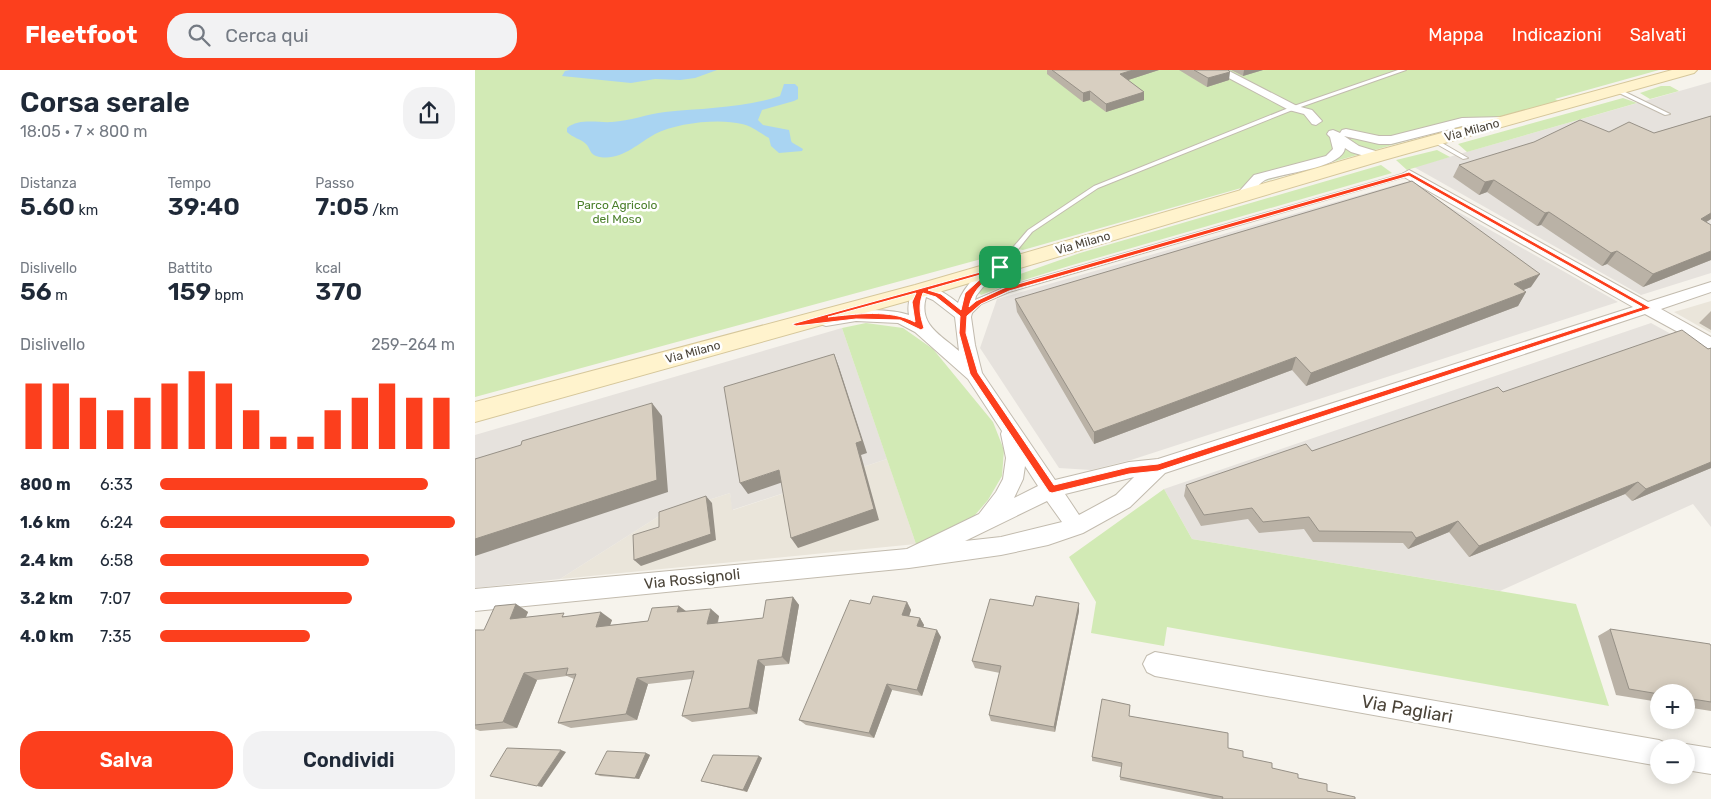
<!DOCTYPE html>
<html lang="it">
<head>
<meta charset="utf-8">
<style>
  body { margin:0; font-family:Rubik,sans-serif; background:#f2f2f3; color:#1f2937; height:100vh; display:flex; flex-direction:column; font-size:19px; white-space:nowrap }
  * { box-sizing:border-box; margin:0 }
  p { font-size:16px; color:#747a83 }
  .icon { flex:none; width:28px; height:28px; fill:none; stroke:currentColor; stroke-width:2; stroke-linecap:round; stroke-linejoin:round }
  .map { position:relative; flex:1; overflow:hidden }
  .drawer { display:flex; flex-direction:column; background:#fff; width:475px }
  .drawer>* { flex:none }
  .controls { position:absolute; left:1175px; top:614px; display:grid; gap:10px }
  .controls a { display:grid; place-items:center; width:45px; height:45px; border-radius:50%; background:#fff; box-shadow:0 2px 12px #0003; font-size:25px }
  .pin { position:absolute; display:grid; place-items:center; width:42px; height:42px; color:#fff; margin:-21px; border-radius:10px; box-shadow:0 2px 8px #0006 }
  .round { display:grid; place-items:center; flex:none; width:52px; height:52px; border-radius:20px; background:#f2f2f3 }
  .summary { display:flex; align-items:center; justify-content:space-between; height:85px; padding:0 20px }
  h1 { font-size:28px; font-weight:600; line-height:38px }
  .metrics { display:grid; grid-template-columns:repeat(3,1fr); gap:8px; height:85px; padding:5px 20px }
  .metrics div { display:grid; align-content:center }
  .metrics b { font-size:25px; font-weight:600 }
  .metrics small { font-size:14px; font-weight:400 }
  .metrics p { font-size:14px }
  .chart { height:140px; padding:10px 20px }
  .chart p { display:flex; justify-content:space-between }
  .chart svg { width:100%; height:90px; margin-top:5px; stroke:#fc3f1d; stroke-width:6 }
  .cta { display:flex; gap:10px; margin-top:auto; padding:10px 20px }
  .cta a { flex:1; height:58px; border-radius:20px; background:#fc3f1d; color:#fff; font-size:20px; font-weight:600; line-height:58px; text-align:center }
  .cta a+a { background:#f2f2f3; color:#1f2937 }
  ul { padding:0 20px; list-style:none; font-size:16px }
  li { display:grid; grid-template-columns:80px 60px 1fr; align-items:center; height:38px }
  li i { height:12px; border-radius:6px; background:#fc3f1d }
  header { display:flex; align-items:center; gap:30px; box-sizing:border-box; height:70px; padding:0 25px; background:#fc3f1d; color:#fff }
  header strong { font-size:24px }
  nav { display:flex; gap:28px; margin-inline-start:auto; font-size:18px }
  .search { width:350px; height:45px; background:#f2f2f3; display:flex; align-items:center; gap:12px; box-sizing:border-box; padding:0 18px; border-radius:20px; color:#747a83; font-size:19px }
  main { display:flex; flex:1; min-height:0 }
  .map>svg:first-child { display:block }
  .residential { fill:#eae5da }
  .industrial { fill:#e6e2dd }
  .green { fill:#d2eab5 }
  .water { fill:#a9d4f2 }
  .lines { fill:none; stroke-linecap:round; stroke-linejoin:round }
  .lane-casing { stroke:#c2bbae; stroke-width:2 }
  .street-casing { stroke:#c2bbae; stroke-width:2 }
  .secondary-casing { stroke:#d6c79b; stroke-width:2 }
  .lane { fill:#fff; fill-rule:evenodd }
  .street { fill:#fff; fill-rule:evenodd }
  .secondary { fill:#fff3cd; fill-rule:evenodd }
  .wall { fill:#bab2a6 }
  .shaded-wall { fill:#979187 }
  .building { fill:#d8cfc1; stroke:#979187 }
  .route { fill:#fc3f1d; stroke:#fff; fill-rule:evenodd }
  .labels { text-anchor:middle; stroke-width:5; stroke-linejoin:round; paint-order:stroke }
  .far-street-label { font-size:12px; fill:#4b4439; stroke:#fff }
  .far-park-label { font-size:12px; fill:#4a7f2a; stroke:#fff }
  .street-label { font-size:15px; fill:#4b4439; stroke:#fff }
  .near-street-label { font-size:18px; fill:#4b4439; stroke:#fff }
</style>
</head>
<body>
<header>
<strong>Fleetfoot</strong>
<div class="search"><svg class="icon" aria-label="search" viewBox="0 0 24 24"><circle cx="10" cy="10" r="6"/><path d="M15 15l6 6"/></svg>Cerca qui</div>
<nav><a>Mappa</a><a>Indicazioni</a><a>Salvati</a></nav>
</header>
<main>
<section class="drawer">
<div class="summary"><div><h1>Corsa serale</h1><p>18:05 · 7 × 800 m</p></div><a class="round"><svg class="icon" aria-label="share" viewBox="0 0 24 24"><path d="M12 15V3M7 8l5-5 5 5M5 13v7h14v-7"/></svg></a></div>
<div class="metrics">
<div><p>Distanza</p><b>5.60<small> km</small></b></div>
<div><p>Tempo</p><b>39:40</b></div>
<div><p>Passo</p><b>7:05<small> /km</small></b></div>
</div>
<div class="metrics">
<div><p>Dislivello</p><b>56<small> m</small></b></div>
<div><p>Battito</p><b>159<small> bpm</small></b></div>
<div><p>kcal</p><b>370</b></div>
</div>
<div class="chart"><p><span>Dislivello</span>259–264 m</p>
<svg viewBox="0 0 160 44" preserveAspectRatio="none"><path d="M5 44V12M15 44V12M25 44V19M35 44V25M45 44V19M55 44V12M65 44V6M75 44V12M85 44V25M95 44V38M105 44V38M115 44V25M125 44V19M135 44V12M145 44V19M155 44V19"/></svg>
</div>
<ul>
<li><b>800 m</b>6:33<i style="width:91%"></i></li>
<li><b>1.6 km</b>6:24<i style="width:100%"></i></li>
<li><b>2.4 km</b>6:58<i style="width:71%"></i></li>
<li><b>3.2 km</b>7:07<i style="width:65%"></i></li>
<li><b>4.0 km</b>7:35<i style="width:51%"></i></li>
</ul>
<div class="cta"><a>Salva</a><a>Condividi</a></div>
</section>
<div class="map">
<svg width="1236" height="729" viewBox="0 0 1236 729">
  <rect width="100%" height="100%" fill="#f6f3ec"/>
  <path class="residential" d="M1236 231V263L1199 242Z
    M412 389 441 474 85 509 184 446 255 423 258 440Z"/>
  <path class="industrial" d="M1236 12V203L1166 225 939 97Z
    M930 112 1143 232 656 390 616 400 584 398 505 278 522 229Z
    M1176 253 1236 286V457L1218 434 1025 521 717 469 689 419Z
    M367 258 412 389 257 440 255 423 184 446 85 509 0 518V365Z"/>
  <path class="green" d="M0 0H1184L1080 29 1084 31 1026 48H1012L548 180 543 179 0 327Z
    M1186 16H1195L1204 21 1175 29 1165 23Z
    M1148 28 1162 33 992 82 983 74Z
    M962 80 975 87 932 100 921 90Z
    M906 95 917 103 594 196 527 217 506 225 502 221 511 216 605 183Z
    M391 253 428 258 458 279 518 352 529 380 527 406 513 430 494 452 462 467 441 474 367 258Z
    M689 419 717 469 1101 534 1134 636 692 557 689 576 616 563 621 532 594 487Z"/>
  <path class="water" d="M95 0H242L220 8 205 10 180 9 156 13 87 6 90 1Z
    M309 14H320L323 17V29L319 31 287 40 283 50 288 55 314 60C318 77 313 69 328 79L327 81 304 83 296 76 294 68C285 63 277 56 267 54 244 48 201 53 180 64 162 74 144 93 121 86 115 84 115 78 111 74 106 69 98 68 92 62V58C104 48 123 53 137 52 155 51 172 44 190 42 229 38 268 38 305 26Z"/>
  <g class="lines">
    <defs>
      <path id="lane" d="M923 0H931L820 39 623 118 557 162 527 199H525L521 197 553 160 619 116 816 37Z
        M1140 19H1144L1195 44 1190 45 1140 21Z
        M958 70H962L993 88 988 89 958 72Z
        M934 102 936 103V105L534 222 506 234 494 246 491 247 487 244 500 230 528 218Z"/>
      <path id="street" d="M754 1 822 36 837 40 847 51 841 55 837 54 829 44 814 40 750 6 749 4 750 2Z
        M1030 47 1036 51 1034 54 987 56 916 74H904L869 66 884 76 907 83 909 86 903 90 876 82 870 78C868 98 807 103 790 110 781 115 778 127 767 130L760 126 779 105 851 86 858 79 855 67 852 64 854 61 858 60 865 63 867 60 871 59 904 66H916L987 48Z
        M934 100 1173 232 1236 212V222L1186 239 1236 267V280L1170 244 690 403 655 437 608 463 573 475 526 485 434 498 0 541V519L432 479 504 444 521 422 528 409 531 388 526 364 527 361 493 309 440 262 423 253 381 251 351 256 345 254 343 250 345 246C366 240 414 237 434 245 432 235 435 225 440 216 455 212 472 224 483 233 488 217 512 189 530 194L533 197 508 217 501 226 496 247 500 275 507 303 580 410 654 392 683 389 1158 237 929 107 927 104ZM451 227 458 230 480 247 484 281C466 265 443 255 451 227ZM550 396 563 416 539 428 548 409ZM659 407 641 425 604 445 590 424ZM572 431 587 452 526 467 490 471Z
        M680 582 1184 670 1193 674 1195 678H1184V696L680 606 672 602 668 594 672 586Z
        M1211 674 1236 678V704L1211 700V678H1203Z"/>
      <path id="secondary" d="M1197 0H1222L1219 3 909 90 454 225 0 352V332L440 215 897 82Z"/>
    </defs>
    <use href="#lane" class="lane-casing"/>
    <use href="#street" class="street-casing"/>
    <use href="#secondary" class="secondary-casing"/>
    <use href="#lane" class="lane"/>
    <use href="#street" class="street"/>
    <use href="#secondary" class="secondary"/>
  </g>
  <path class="wall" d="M572 0H684L653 10 669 22V30L631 42 615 30 608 32 572 4Z
    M704 0H753L754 10 732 17Z
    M756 0H788L768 6Z
    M1236 46V149L1231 152 1236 155V190L1168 217 1132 194 1127 196 1066 155 1062 156 1012 122 1004 125 978 107 984 95 1134 62 1179 63Z
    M1056 217 1048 220 1051 222 1043 236 831 316 817 300 619 374 542 242 540 229Z
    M1236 241V260L1224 253Z
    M1236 278V398L1157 431 1150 424 994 487 974 462 933 479 928 473 838 472 829 459 784 463 773 449 726 456 709 426 711 415 837 381 1028 322Z
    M318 527 324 535 314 594 290 596 282 644 217 652 207 646 217 609 173 614 162 650 96 658 83 653 99 609 92 606 62 610 42 658 5 661 0 659V560H9L41 534 53 542 51 547 93 546 137 550 135 555 173 551 204 536 211 541 244 546 243 553 288 548Z
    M432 532 436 540 434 546 445 548 449 555 448 557 466 567 447 626 417 620 399 668 331 655 324 650 395 534Z
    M558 536 604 541 580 662 516 651 514 645 525 603 500 598 497 591Z
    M1135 559 1236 576V641L1211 637V622H1184V632L1141 625 1123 566Z
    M654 646 753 678 768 687 823 708 852 721 880 729H738L645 710 646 697 617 691V687Z
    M171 683 175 685 164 709 125 706 120 704Z
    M284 686 287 688 272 722 230 712 226 711Z"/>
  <path class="shaded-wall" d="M658 0H684L644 13 645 4Z
    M769 0H788L768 6Z
    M755 2 754 10 732 17 733 8Z
    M615 21V30L608 32V23Z
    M669 22V30L631 42V34Z
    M1019 110 1012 122 1004 125 1010 112Z
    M1074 142 1066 155 1062 156 1070 143Z
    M1236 143V149L1215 162 1226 149Z
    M1142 181 1132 194 1127 196 1136 183Z
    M1236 181V190L1168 217 1178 204Z
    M1065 204 1056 217 1031 227 1039 214Z
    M1051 222 1043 236 831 316 836 303Z
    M359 284 364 297 392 383 386 385 404 450 323 478 316 468 381 373Z
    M821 287 817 300 619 374V362Z
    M177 333 187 346 193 422 0 486V469Z
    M1236 392V398L1157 431 1171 419Z
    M304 400 311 411 273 424 265 413Z
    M1163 412 1150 424 994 487 1004 476Z
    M231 426 237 433 241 470 166 496 159 490Z
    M983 451 974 462 933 479 941 468Z
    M318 527 324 535 314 594 307 587Z
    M432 532 436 540 432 553 427 545Z
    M604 533V541L580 662 579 657Z
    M41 534 53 542 47 556 35 549Z
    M204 536 213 543 202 542Z
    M236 539 244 546 240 562 232 554Z
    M126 542 137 550 132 564 121 557Z
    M445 548 449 555 446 564 442 556Z
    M462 560 466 567 447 626 442 620Z
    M283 590 290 596 282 644 274 638Z
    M49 603 62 610 42 658 28 652Z
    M162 608 173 614 162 650 151 644Z
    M412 614 417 620 399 668 394 663Z
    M86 680 91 682 67 717 62 716Z
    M171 683 175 685 164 709 160 708Z
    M284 686 287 688 272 722 268 720Z"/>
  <path class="building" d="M577 0H658L645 4 669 22 631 34 615 21 608 23Z
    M719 0H753L755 2 733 8Z
    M1236 46V143L1226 149 1236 155V181L1178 204 1142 181 1136 183 1074 142 1070 143 1019 110 1010 112 984 95 1059 72 1105 50 1134 62 1154 52 1179 63Z
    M937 111 1065 204 1039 214 1051 222 836 303 821 287 619 362 540 229Z
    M1207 260 1233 279 1236 278V392L1171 419 1163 412 1004 476 983 451 941 468 937 462 844 461 834 447 788 452 777 438 729 445 711 415 831 374 837 381 1023 317 1028 322Z
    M359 284 387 371 381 373 399 439 316 468 304 400 265 413 249 317Z
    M177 333 182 410 0 469V389L46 375 47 371Z
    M231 426 236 464 159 490 158 465 184 457V442Z
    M398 526 432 532 427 545 445 548 442 556 462 560 442 620 412 614 394 663 324 650 375 530 395 534Z
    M561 526 604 533 579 657 514 645 526 596 497 591 515 529 558 536Z
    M318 527 307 587 283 590 274 638 207 646 219 601 162 608 151 644 83 653 101 604 91 605 93 598 49 603 28 652 0 655V560H9L20 536 41 534 35 549 89 543 87 547 126 542 121 557 173 551 177 538 204 536 202 542 236 539 232 554 288 548 291 530Z
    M1135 559 1235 574 1236 576V632L1211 628V622H1184V624L1154 619Z
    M627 629 655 635 654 646 753 663V678L768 681V687L797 693V698L823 704V708L852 714V721L880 727V729H747L748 727 645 707 647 693 617 687Z
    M32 678 86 680 62 716 15 706Z
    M132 681 171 683 160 708 120 704Z
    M238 685 284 686 268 720 226 711Z"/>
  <path class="route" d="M934 102 1176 238 683 401 654 404 577 423 574 422 495 304 484 263 485 246 461 227 448 223C443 236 445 245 449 258L446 260 425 250 381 249 321 256 317 254 527 196V199C512 209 498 218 494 237L501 231 529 218ZM934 106 1167 237 683 394 654 397 579 415 503 303 491 263 492 246 506 234 534 221ZM512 203 490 223 486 240 466 224 453 220ZM441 223 437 232 440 252C415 239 381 244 353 247Z"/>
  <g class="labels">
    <g class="far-street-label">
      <text transform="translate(997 60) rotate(-15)" y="4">Via Milano</text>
      <text transform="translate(608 173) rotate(-16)" y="4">Via Milano</text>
      <text transform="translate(218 282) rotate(-15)" y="4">Via Milano</text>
    </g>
    <g class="far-park-label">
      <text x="142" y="139">Parco Agricolo<tspan x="142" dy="14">del Moso</tspan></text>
    </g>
    <g class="street-label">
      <text transform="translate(217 509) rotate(-6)" y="5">Via Rossignoli</text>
    </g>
    <g class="near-street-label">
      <text transform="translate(932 639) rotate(10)" y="6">Via Pagliari</text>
    </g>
  </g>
</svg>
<div class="controls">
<a>+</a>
<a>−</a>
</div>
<div class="pin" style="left:525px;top:197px;background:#1e9e55"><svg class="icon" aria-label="arrive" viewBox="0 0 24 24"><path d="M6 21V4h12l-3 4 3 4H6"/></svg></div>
</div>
</main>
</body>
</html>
